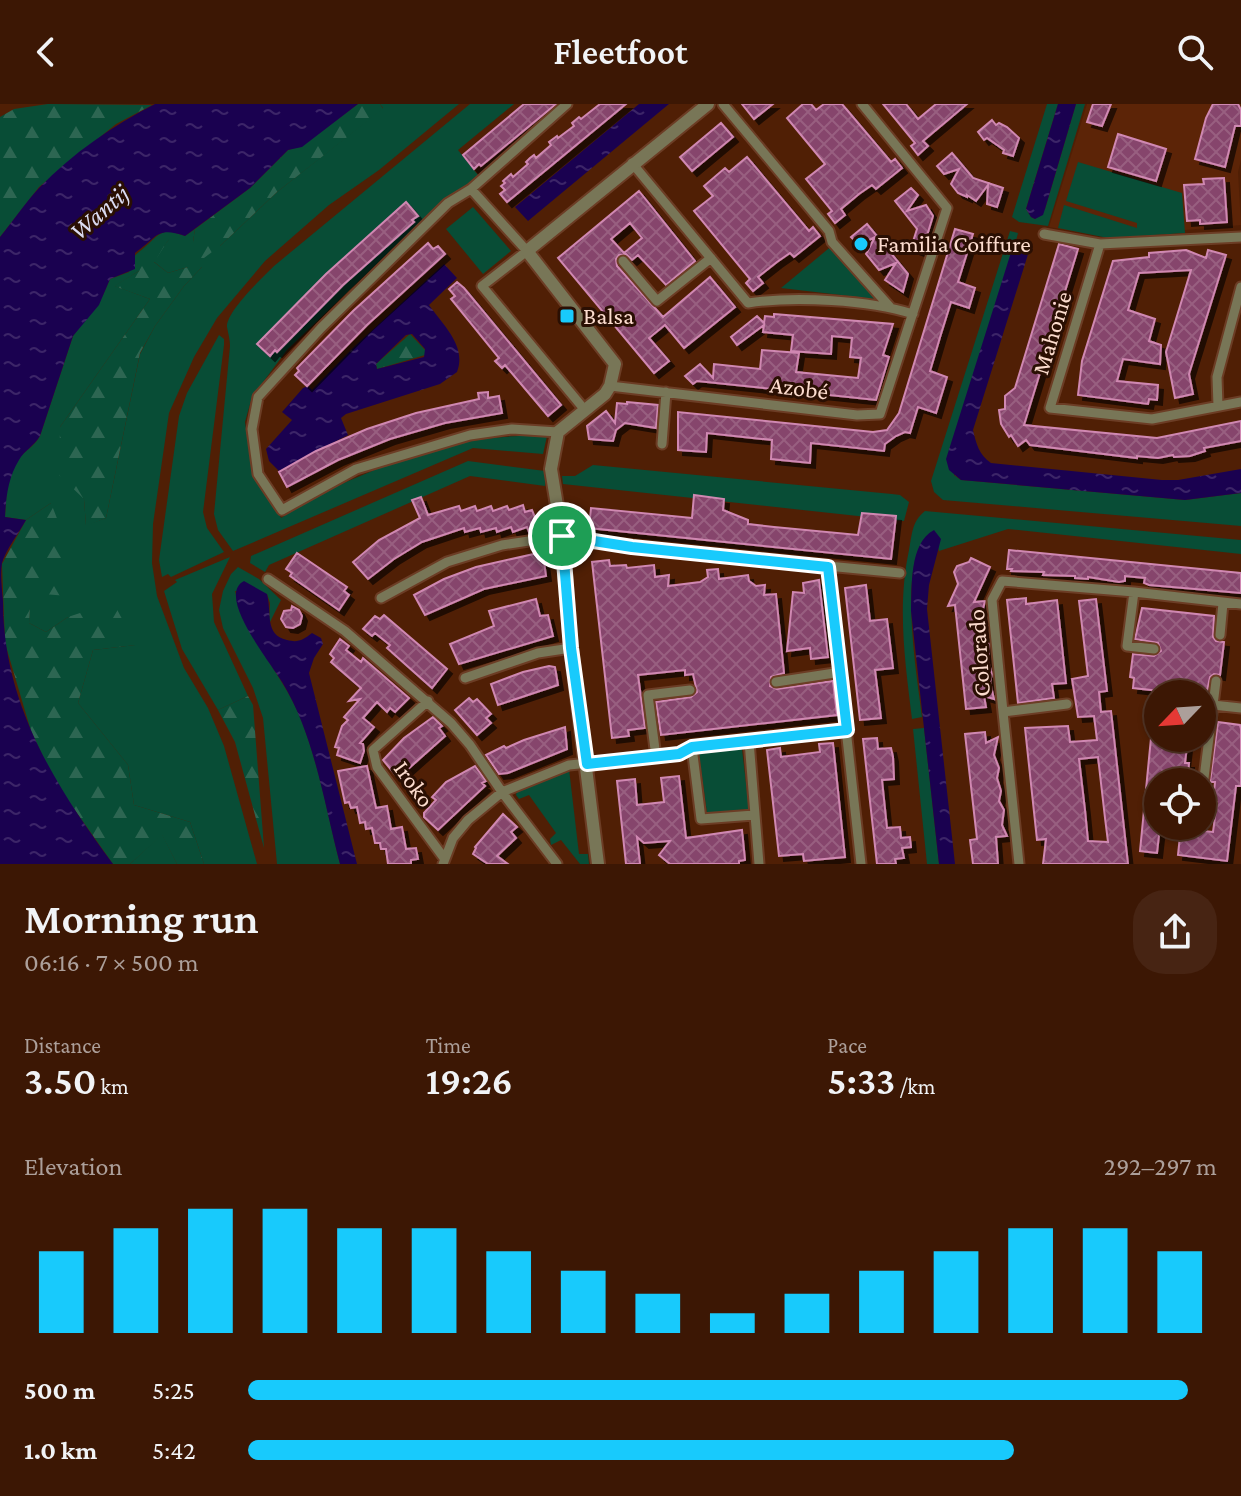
<!DOCTYPE html>
<html lang="en">
<head>
<meta charset="utf-8">
<style>
  body { margin:0; font-family:"Crimson Pro",serif; background:#472413; color:#f1f3f6; height:100vh; display:flex; flex-direction:column; font-size:30px; white-space:nowrap }
  * { box-sizing:border-box; margin:0 }
  p { font-size:26px; color:#ac9f9a }
  .icon { flex:none; width:44px; height:44px; fill:none; stroke:currentColor; stroke-width:2; stroke-linecap:round; stroke-linejoin:round }
  .map { position:relative; height:760px; overflow:hidden }
  .drawer { display:flex; flex-direction:column; background:#3c1704; flex:1 }
  .drawer>* { flex:none }
  .needle { width:52px; rotate:245deg }
  .tools { position:absolute; left:1144px; top:576px; display:grid; gap:16px }
  .tools a { display:grid; place-items:center; width:72px; height:72px; border-radius:50%; background:#3c1704; box-shadow:0 2px 6px #0004,0 0 0 2px #553626; font-size:40px }
  .pin { position:absolute; display:grid; place-items:center; width:68px; height:68px; color:#fff; margin:-34px; border:4px solid #fff; border-radius:50%; box-shadow:0 2px 8px #0007 }
  .round { display:grid; place-items:center; flex:none; width:84px; height:84px; border-radius:32px; background:#472413 }
  .overview { display:flex; align-items:center; justify-content:space-between; height:136px; padding:0 24px }
  h1 { font-size:44px; font-weight:600; line-height:60px }
  .figures { display:grid; grid-template-columns:repeat(3,1fr); gap:12px; height:136px; padding:8px 24px }
  .figures div { display:grid; align-content:center }
  .figures b { font-size:40px; font-weight:600 }
  .figures small { font-size:22px; font-weight:400 }
  .figures p { font-size:22px }
  .chart { height:224px; padding:16px 24px }
  .chart p { display:flex; justify-content:space-between }
  .chart svg { width:100%; height:144px; margin-top:8px; stroke:#18cafc; stroke-width:6 }
  ul { padding:0 24px; list-style:none; font-size:26px }
  li { display:grid; grid-template-columns:128px 96px 1fr; align-items:center; height:60px }
  li i { height:20px; border-radius:10px; background:#18cafc }
  header { display:flex; justify-content:space-between; align-items:center; height:104px; padding:0 24px; background:#3c1704; font-size:36px; font-weight:600 }
  .map>svg:first-child { display:block }
  .built { fill:#5c2407 }
  .green { fill:#084d36; fill-rule:evenodd }
  .forest { fill:url(#forest-firs) }
  .water { fill:url(#water-ripples); fill-rule:evenodd }
  .building { fill:url(#building-cross-hatch); stroke:#d088b2; stroke-width:2; fill-rule:evenodd; filter:url(#shadow) }
  .lines { fill:none; stroke-linecap:round; stroke-linejoin:round }
  .minor-casing { stroke:#6c3d25; stroke-width:13 }
  .tertiary-casing { stroke:#6c3d25; stroke-width:16 }
  .minor { stroke:#787657; stroke-width:9 }
  .tertiary { stroke:#787657; stroke-width:12 }
  .route-casing { stroke:#fff; stroke-width:16 }
  .route { stroke:#18cafc; stroke-width:10 }
  .poi-dot { fill:#18cafc; stroke:#2a0f03; stroke-width:3 }
  .labels { text-anchor:middle; stroke-width:6; stroke-linejoin:round; paint-order:stroke }
  .poi-label { font-size:24px; fill:#fcdcce; stroke:#2a0f03; text-anchor:start }
  .street-label { font-size:24px; fill:#fcdcce; stroke:#2a0f03 }
  .water-label { font-size:26px; font-style:italic; fill:#dadbf1; stroke:#2a0f03 }
</style>
</head>
<body>
<header><svg class="icon" aria-label="back" viewBox="0 0 24 24"><path d="M15 5l-7 7 7 7"/></svg>Fleetfoot<svg class="icon" aria-label="search" viewBox="0 0 24 24"><circle cx="10" cy="10" r="6"/><path d="M15 15l6 6"/></svg></header>
<div class="map">
<svg width="1241" height="760" viewBox="0 0 1241 760">
  <defs>
    <pattern id="forest-firs" width="22" height="20" patternUnits="userSpaceOnUse" patternTransform="scale(2)"><rect width="22" height="20" fill="#084d36"/><path d="M5 1l3.5 6h-7zM16 11l3.5 6h-7z" fill="#2d6652"/></pattern>
    <pattern id="water-ripples" width="26" height="14" patternUnits="userSpaceOnUse" patternTransform="scale(2)"><rect width="26" height="14" fill="#1a0150"/><path d="M2 4q2-2 4 0t4 0M15 11q2-2 4 0t4 0" fill="none" stroke="#3c2568"/></pattern>
    <pattern id="building-cross-hatch" width="8" height="8" patternUnits="userSpaceOnUse" patternTransform="scale(2)"><rect width="8" height="8" fill="#86446c"/><path d="M0 0l8 8M0 8l8-8" fill="none" stroke="#985e80"/></pattern>
    <filter id="shadow"><feDropShadow dx="5" dy="5" stdDeviation="0" flood-color="#0009"/></filter>
  </defs>
  <rect width="100%" height="100%" fill="#501f05"/>
  <path class="built" d="M1087 0H1241V56L1238 68 1241 121 1108 133 1049 123Z"/>
  <path class="green" d="M380 0H459L379 66 329 101 265 157 217 214 194 253 169 309 153 420 152 459 157 492 184 564 208 604 224 642 257 760H204L190 718 134 701 128 661 78 599 93 546 135 541 68 513 46 528 29 519 30 489 51 399 26 416 5 413C6 394 7 366 22 351 29 344 35 341 40 332L73 232 103 191 110 175 129 168C135 149 132 154 146 142 162 127 163 124 185 132L195 125 193 138 220 142 277 88 383 4ZM169 135 153 157 168 169 188 163H202L184 182 155 222 140 250 106 414 86 421 84 395 60 323 150 195 115 182 139 167Z
    M470 0H514L458 46 478 71 410 128 287 246 252 293 245 318 250 353 281 414 296 405V402C376 362 456 328 547 332L543 350 473 344 233 447 218 426 214 410 230 242C230 235 228 229 227 223 226 208 263 173 274 162Z
    M1047 0H1058L1026 105 1031 113 1035 115 1045 105 1076 0H1085L1048 122 1019 118 1012 113Z
    M1078 58 1182 89 1185 129 1108 134 1058 124 1064 101 1137 124V119L1066 97Z
    M473 103 511 147 483 170 446 125Z
    M1010 127 1018 129 954 371 961 376 1185 396 1241 389V422L943 396 934 388 931 377Z
    M834 140 875 195 781 184Z
    M219 231 224 235V241L203 408 207 424 224 448 171 473 168 470 162 473 159 456 179 312 187 289Z
    M468 357 545 367V382L470 372 269 461 265 468 250 459 251 452Z
    M593 361 892 390 900 391 909 398 904 417 563 380 562 372H575Z
    M925 407 1241 436V450L1008 425 939 447 934 427C894 446 918 576 922 613L912 615C905 557 897 503 909 446 912 430 912 417 925 407Z
    M230 453 212 490 214 518 248 592 218 606 182 545 164 487 177 478 175 476Z
    M238 463 259 475 281 496 269 520 270 499 267 490 235 487C245 531 278 565 297 606 318 654 327 709 340 760H277L263 614 253 584 223 524 219 506 223 487 231 470Z
    M924 624 939 760H927L913 625Z
    M742 645 749 705 707 709 699 650Z
    M569 665 579 750H588L589 760H580L561 736 551 741 550 735 556 729 529 691 519 695 516 691 517 687Z
    M162 730 177 760H130Z"/>
  <path class="forest" d="M48 0 152 1 116 20 39 83 0 133V13L14 5Z
    M358 0H380L383 5 277 88 220 142 200 157 193 138 195 125 250 84 288 46 302 42Z
    M171 132 154 158 168 169 188 163 203 162 184 182 155 222 140 249 106 414 86 422 84 395 59 371 60 323 150 195 114 182 139 167 143 149Z
    M410 230 425 246V251L377 265 376 260Z
    M51 399 70 448 68 492 31 489 29 519 46 528 68 513 113 498 136 541 93 546 78 599 128 661 134 701 190 718 204 760H177L162 731 130 760H113L55 678 31 627 5 539 2 460 26 416Z
    M248 592 253 601 264 744 235 638 218 606Z"/>
  <path class="water" d="M155 0H358L302 43 288 46 250 84 185 132C156 122 157 134 135 149V165L110 175 99 201 73 232 40 332C34 342 24 347 19 356 8 374 6 393 5 413L26 416C19 429 6 445 2 459 0 470 2 485 3 497 3 599 54 680 113 760H0V133C13 117 25 99 39 84 73 49 112 22 155 0Z
    M639 0H669L528 117 515 103Z
    M1058 0H1076L1045 105 1043 111 1035 115 1031 113 1026 105Z
    M1017 140 1027 141 1030 144 973 326C976 339 979 351 991 359L1162 376H1178L1241 365V389L1185 396 961 376 949 366 946 355 1013 142Z
    M444 160 457 174 429 201C443 221 467 242 457 268L440 280 346 310 341 314 348 331 279 367 269 357 266 345 292 316 282 308 303 284 308 282 312 286 355 242ZM412 230 425 245 424 253 377 265 376 260 406 231Z
    M934 426 941 435 929 481 927 505 955 760H939L911 507C912 483 909 439 934 426Z
    M244 477 267 490C272 508 264 531 287 536 298 539 303 536 312 529L321 534 323 540 314 554 309 569 357 760H340C324 700 315 632 282 578 272 560 215 492 244 477Z"/>
  <path class="building" d="M524 0H556L481 62 479 60 474 65 463 51Z
    M600 0H626L507 98 500 90 505 86 501 82 505 79 503 77 511 70 513 73 528 60 526 58 530 54 534 51 536 54 551 41 549 38 557 32 558 34 574 22 572 19 579 13 581 15Z
    M742 0H773L754 15Z
    M803 0H811L816 6 824 0H842L891 58 895 55 902 64 876 85 872 81 859 90 841 105 845 111 835 119 828 110 832 107 806 75 825 60 787 14Z
    M883 0H906L918 15 936 0H967L923 37 928 42 918 51 911 42 915 39Z
    M1093 0H1111L1102 22 1087 18Z
    M1213 0H1238L1241 6V22H1235L1225 63 1195 55 1206 14Z
    M992 16 996 21 999 19 1007 23 1019 34 1013 52 1003 49 1004 46 987 34 984 36 978 28Z
    M721 19 733 33 692 67 680 53Z
    M1118 30 1166 45 1156 77 1108 63Z
    M952 49 973 74 1003 84 997 103 987 100 988 81 976 97 967 91V93L958 89 951 80 959 65 944 70 937 62Z
    M747 53 809 127 813 123 820 132 794 153 790 149 777 158 758 173 763 179 753 187 746 179 750 175 694 107 713 92 704 82 725 64 729 68Z
    M1224 74 1227 118 1200 120V116L1187 117 1184 81 1204 80 1203 75Z
    M911 84 918 91 907 107 926 101 933 112 922 148 911 144 917 125 895 97Z
    M639 87 695 157 666 181 638 151 632 156 626 150 619 151 616 155 617 162 663 213 710 173 735 203 684 244 665 221 649 234 669 257 654 269 558 154ZM630 119 642 134 624 149 611 135Z
    M406 98 418 112 412 116 414 118 343 181 277 248 275 246 270 252 257 240 326 170Z
    M867 120 908 170 903 188 885 176 896 159 879 166 866 150 875 133 859 141 851 133Z
    M955 125 973 130 958 178 975 184 969 204 951 198 941 230 930 267 947 273 936 309 918 303 910 329 905 328 896 332 885 340 884 347 811 339 810 359 771 355 772 336 734 332 707 329 706 348 678 346V308L873 328 887 326 899 309Z
    M428 139 433 145 438 142 445 150 367 221 307 282 295 271 299 267 297 264 353 207Z
    M1059 140 1078 145 1024 321 1157 334 1241 317V337L1204 344 1205 347 1190 352 1174 353 1173 351 1158 354 1137 352V354L1030 341 1026 336 1018 342 1011 331 1009 333 1001 320 999 306 1005 305V292L1015 284Z
    M1186 146 1206 154 1208 146 1226 151 1189 270 1193 290 1175 294 1166 248 1191 166 1139 169 1128 206 1155 215 1149 237 1161 241 1160 260 1123 255 1117 277 1158 281 1157 296 1149 295 1148 300 1078 291 1082 257 1113 157 1149 153V149Z
    M457 178 464 184 561 301 548 312 505 261 502 264 495 257 499 254 451 195 455 192 449 185Z
    M774 210 893 220 883 251 889 253 876 296 697 277 693 280 685 272 700 260 713 274 714 260 760 265 762 246 799 249 796 268 858 274 861 254 850 253 852 234 832 232 831 250 791 247 793 231 763 228 764 221 737 241 731 233 757 212 764 219 765 212 774 213Z
    M488 288V294L499 292 502 309 445 319 390 335 338 356 287 383 279 368 316 347 367 325 416 309 479 295 478 289Z
    M627 298 658 301 656 324 625 319 616 326 613 337 589 335 587 322 606 307 615 319 617 299 627 300Z
    M694 391 724 395 723 406 748 416V420L774 423 858 431 862 409 896 412 891 455 589 424 591 404 692 414Z
    M421 393 428 411 459 402 461 407 475 402 477 407 491 402 493 407 507 402 509 406 523 401 525 408 532 406 539 423 529 428 527 423 513 428 511 423 497 428 496 424 481 428 480 424 465 428 464 424 422 438 394 455 368 475 353 458 379 436 420 414 412 396Z
    M1009 446 1241 469V489L1149 481 1144 479 1145 474 1125 472V477L1119 478 1088 473V475L1075 474V472L1043 471 1044 468 1011 467 1012 465H1007Z
    M297 449 347 483 344 487 349 491 339 506 290 472 292 469 286 465Z
    M538 449 543 450 546 472 484 485 425 511 414 491 444 475 476 463Z
    M971 454 990 463 974 498 985 497 982 509 986 518 985 533 989 541 988 557 992 570 990 578 994 595 984 592 986 603 966 605 955 501 948 502 958 480 954 468 957 462 969 458Z
    M609 456 610 462 626 461 627 464 654 461 655 473 669 471 668 482 700 478 708 473 707 466 718 465 719 475 748 471 749 477 756 482 765 481 764 491 776 490 784 569 771 573 770 582 777 585 833 577 837 611 661 631 656 598 691 593 697 588 693 570 685 571V566L638 571 645 624 628 626 629 632 612 634 592 458Z
    M819 476 828 553 811 555 810 544 787 547 793 488 804 489 803 479Z
    M866 481 870 517 887 515 893 564 875 566 881 614 860 616 845 484Z
    M1026 494V500L1057 496 1066 579 1052 580 1054 594 1018 599 1007 496Z
    M536 495 540 512 548 511 553 532 459 560 450 540 494 522 489 507Z
    M1096 495 1107 587 1099 588 1101 608 1111 607 1128 760H1043L1046 735 1037 736 1025 624 1068 622 1070 638 1097 636 1094 612 1078 613 1072 575 1088 572 1079 497ZM1098 653 1105 714 1108 738 1088 737 1085 706 1079 655Z
    M292 502 299 506 302 512 300 520 293 524 286 523 281 515 284 507 291 506Z
    M1142 504 1214 512 1213 533 1216 537 1224 538 1220 571 1214 570 1210 573 1206 592 1133 584 1134 574 1130 573 1133 550 1154 552 1161 547 1158 539 1135 535Z
    M384 511 447 565 432 584 387 544 390 541 375 529 372 532 363 525 375 512 380 515Z
    M340 535 349 542 346 546 361 558 363 554 409 594 395 608 390 604 387 608 377 598 363 614 374 623 360 639 363 640 364 647 360 659 337 651 339 644 335 643 342 622 348 616 344 613 360 595 349 597 361 584 331 558 334 554 330 550Z
    M549 562 555 563 558 581 498 601 491 580 523 568Z
    M469 594 473 598 477 595 491 610 486 614 491 619 477 631 455 606Z
    M433 613 442 622 439 624 445 632 398 674 383 656 404 634Z
    M1218 618 1240 621 1241 625V682H1236L1227 757 1178 751 1181 722H1194V726L1213 728 1217 698H1213L1215 678H1210Z
    M565 623 567 645 508 669 499 670 486 651 504 642 506 644 524 636Z
    M985 628 986 639 998 633 994 651 999 664 997 674 1001 687 999 697 1004 706 1002 721 1007 732 996 733 998 760H973L970 736 977 735 965 630Z
    M877 634 878 645 891 644 893 653 894 675 882 676 887 724 900 723 901 734 910 733 911 743 902 744 904 754 895 755 896 760H877L863 635Z
    M1151 634H1188L1185 659H1189L1188 672 1170 669 1169 673 1164 672 1163 678H1158V722H1160L1157 749 1140 747Z
    M833 639 845 753 804 757 803 750 779 752 767 646 780 644 781 653 820 648 819 640Z
    M367 662 376 704 387 702 391 725 402 723 406 745 416 744 418 755 411 756V760H388L386 745H381L380 739H375L372 724 366 725 365 718 360 719 357 703 351 704 349 698 345 699 338 667Z
    M475 662 486 677 482 679 485 682 438 726 424 713V709L436 696 432 693 446 678Z
    M679 672 686 734 742 726 745 756 739 757V760H670L659 751 670 737 644 739 637 733 640 760H626L617 677 635 675 637 701 664 698 661 674Z
    M503 710 517 723 511 728 516 734 497 752 508 760H488L473 750 476 744 475 743Z"/>
  <g class="lines">
    <defs>
      <path id="minor" d="M723 0 829 127 832 138 890 203
        M632 59 748 199C795 192 869 196 913 210
        M471 85 527 147 482 182 584 305
        M1044 130 1100 140
        M1241 133 1100 140 1050 304 1152 315 1241 298
        M623 157 657 197 711 154
        M610 282 857 311 880 310 947 104 862 0
        M1218 302 1217 273 1241 183
        M558 328 512 325 470 331 356 365 282 406 258 370 252 325 258 293 321 224 448 99 471 85 567 0
        M662 340 666 288
        M828 463 861 760
        M268 475 345 527 451 619 470 641 502 688 557 760
        M1134 488 1241 500
        M381 494 447 458 502 441 562 432 632 443 900 469
        M1220 531 1223 499
        M465 574 538 549 571 544
        M776 578 841 568
        M428 597 373 646 377 663 444 754
        M1067 600 1003 608 992 496 1002 477 1134 488 1127 542 1154 545
        M1213 601 1216 577
        M1003 608 1019 760
        M749 637 759 760
        M692 643 701 715 754 711
        M656 653 648 591 690 586
        M1204 674 1213 601 1241 604
        M443 760 453 734 468 716 502 688 569 661 679 650 692 643 847 626"/>
      <path id="tertiary" d="M598 760 571 544 562 432 551 365 558 328 605 290 610 282 615 260 527 147 708 0"/>
    </defs>
    <use href="#minor" class="minor-casing"/>
    <use href="#tertiary" class="tertiary-casing"/>
    <use href="#minor" class="minor"/>
    <use href="#tertiary" class="tertiary"/>
  </g>
  <g class="lines">
    <defs>
      <path id="route" d="M562 432 632 443 828 463 847 626 692 643 679 650 587 660 571 544Z"/>
    </defs>
    <use href="#route" class="route-casing"/>
    <use href="#route" class="route"/>
  </g>
  <g class="poi-dot">
    <circle cx="861" cy="140" r="8"/>
    <rect x="559" y="204" width="16" height="16" rx="4"/>
  </g>
  <g class="labels">
    <g class="poi-label">
      <text x="877" y="148">Familia Coiffure</text>
      <text x="583" y="220">Balsa</text>
    </g>
    <g class="street-label">
      <text transform="translate(1052 229) rotate(-73)" y="8">Mahonie</text>
      <text transform="translate(799 284) rotate(7)" y="8">Azobé</text>
      <text transform="translate(979 549) rotate(-94)" y="8">Colorado</text>
      <text transform="translate(414 680) rotate(54)" y="8">Iroko</text>
    </g>
    <g class="water-label">
      <text transform="translate(99 108) rotate(-41)" y="9">Wantij</text>
    </g>
  </g>
</svg>
<div class="tools">
<a><svg class="needle" viewBox="-14 -14 28 28"><path d="M0-13l5 13h-10z" fill="#e53935"/><path d="M0 13l5-13h-10z" fill="#ac9f9a"/></svg></a>
<a><svg class="icon" aria-label="locate" viewBox="0 0 24 24"><circle cx="12" cy="12" r="6"/><path d="M12 2v4M12 18v4M2 12h4M18 12h4"/></svg></a>
</div>
<div class="pin" style="left:562px;top:432px;background:#1e9e55"><svg class="icon" aria-label="arrive" viewBox="0 0 24 24"><path d="M6 21V4h12l-3 4 3 4H6"/></svg></div>
</div>
<section class="drawer">
<div class="overview"><div><h1>Morning run</h1><p>06:16 · 7 × 500 m</p></div><a class="round"><svg class="icon" aria-label="share" viewBox="0 0 24 24"><path d="M12 15V3M7 8l5-5 5 5M5 13v7h14v-7"/></svg></a></div>
<div class="figures">
<div><p>Distance</p><b>3.50<small> km</small></b></div>
<div><p>Time</p><b>19:26</b></div>
<div><p>Pace</p><b>5:33<small> /km</small></b></div>
</div>
<div class="chart"><p><span>Elevation</span>292–297 m</p>
<svg viewBox="0 0 160 44" preserveAspectRatio="none"><path d="M5 44V19M15 44V12M25 44V6M35 44V6M45 44V12M55 44V12M65 44V19M75 44V25M85 44V32M95 44V38M105 44V32M115 44V25M125 44V19M135 44V12M145 44V12M155 44V19"/></svg>
</div>
<ul>
<li><b>500 m</b>5:25<i style="width:97%"></i></li>
<li><b>1.0 km</b>5:42<i style="width:79%"></i></li>
</ul>
</section>
</body>
</html>
